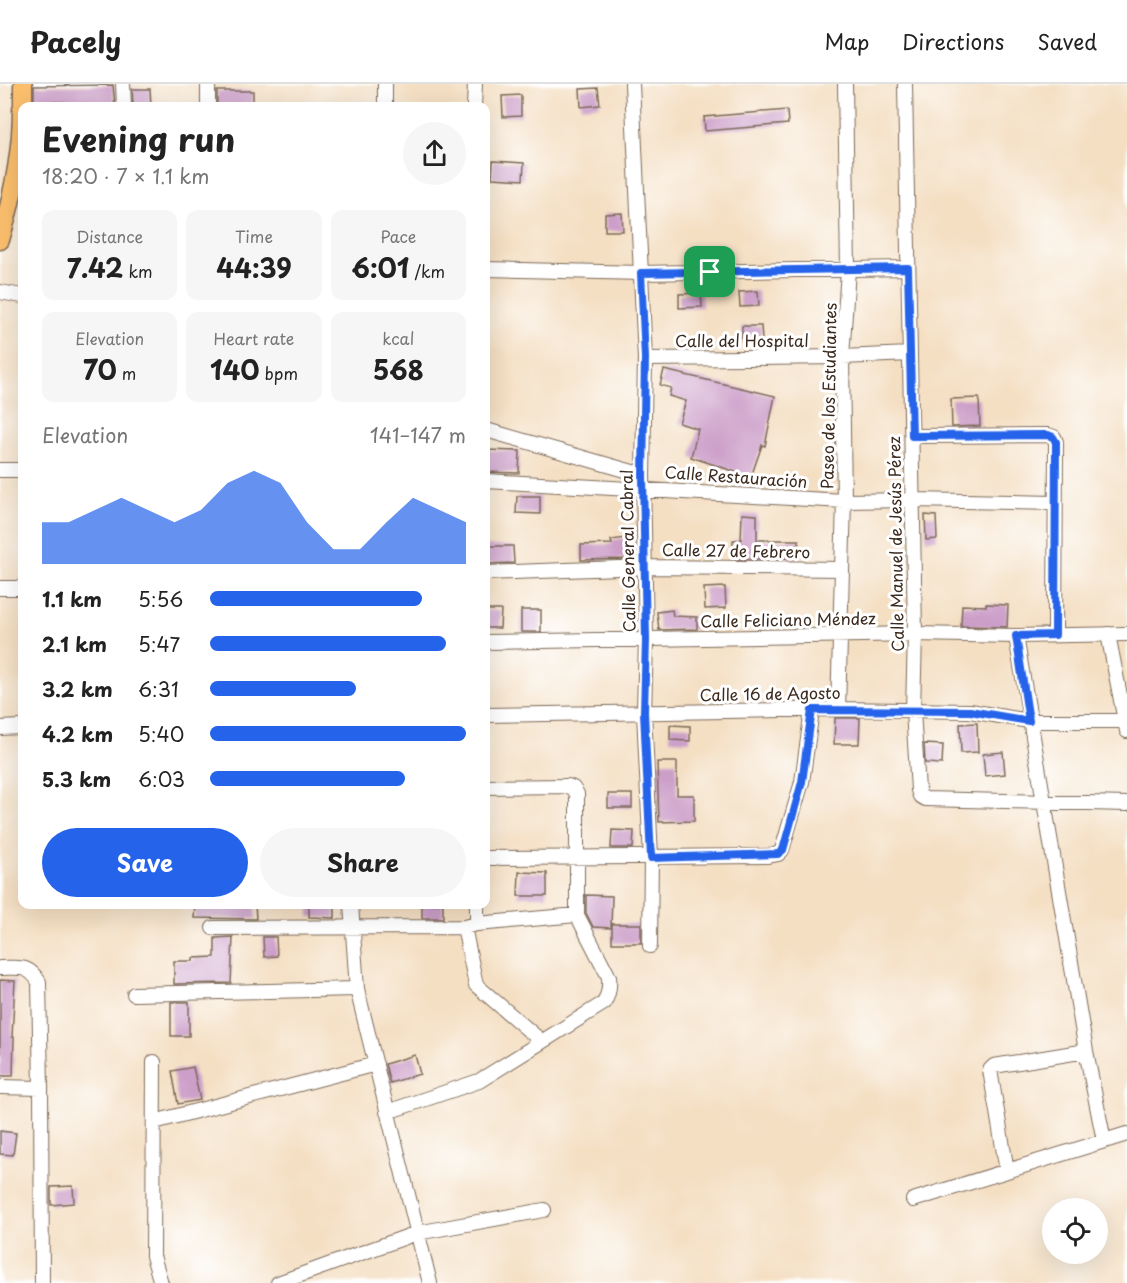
<!DOCTYPE html>
<html lang="en">
<head>
<meta charset="utf-8">
<style>
  body { margin:0; font-family:"Playpen Sans",sans-serif; background:#f6f6f6; color:#222; height:100vh; display:flex; flex-direction:column; font-size:22px; white-space:nowrap }
  * { box-sizing:border-box; margin:0 }
  p { font-size:20px; color:#767676 }
  .icon { flex:none; width:33px; height:33px; fill:none; stroke:currentColor; stroke-width:2; stroke-linecap:round; stroke-linejoin:round }
  .map { position:relative; flex:1; overflow:hidden }
  .drawer { position:absolute; left:18px; top:18px; width:472px; height:807px; display:flex; flex-direction:column; background:#fff; border-radius:12px; box-shadow:0 6px 24px #0002 }
  .drawer>* { flex:none }
  .fabs { position:absolute; left:1042px; top:1114px; display:grid; gap:12px }
  .fabs a { display:grid; place-items:center; width:66px; height:66px; border-radius:50%; background:#fff; box-shadow:0 6px 24px #0002; font-size:30px }
  .pin { position:absolute; display:grid; place-items:center; width:51px; height:51px; color:#fff; margin:-26px; border-radius:12px; box-shadow:0 3px 9px #0006 }
  .round { display:grid; place-items:center; flex:none; width:63px; height:63px; border-radius:32px; background:#f6f6f6 }
  .summary { display:flex; align-items:center; justify-content:space-between; height:102px; padding:0 24px }
  h1 { font-size:33px; font-weight:700; line-height:45px }
  .stats { display:grid; grid-template-columns:repeat(3,1fr); gap:9px; height:102px; padding:6px 24px }
  .stats div { display:grid; align-content:center; border-radius:12px; background:#f6f6f6; text-align:center }
  .stats b { font-size:26px; font-weight:700 }
  .stats small { font-size:16px; font-weight:400 }
  .stats p { font-size:16px }
  .chart { height:168px; padding:12px 24px }
  .chart p { display:flex; justify-content:space-between }
  .chart svg { width:100%; height:108px; margin-top:6px; fill:#2563eb; opacity:.7 }
  .primary-button { display:flex; gap:12px; margin-top:auto; padding:12px 24px }
  .primary-button a { flex:1; height:69px; border-radius:36px; background:#2563eb; color:#fff; font-size:24px; font-weight:700; line-height:69px; text-align:center }
  .primary-button a+a { background:#f6f6f6; color:#222 }
  ul { padding:0 24px; list-style:none; font-size:20px }
  li { display:grid; grid-template-columns:96px 72px 1fr; align-items:center; height:45px }
  li i { height:15px; border-radius:8px; background:#2563eb }
  header { display:flex; align-items:center; gap:36px; box-sizing:border-box; height:84px; padding:0 30px; background:#fff; border-bottom:2px solid #e0e0e0 }
  header strong { font-size:28px }
  nav { display:flex; gap:33px; margin-inline-start:auto; font-size:21px }
  .map>svg:first-child { display:block }
  .building { fill:#cc9fc9 }
  .lines { fill:none; stroke-linecap:round; stroke-linejoin:round }
  .minor-casing { stroke:#7c6958; stroke-width:16 }
  .major-casing { stroke:#7c6958; stroke-width:21 }
  .minor { stroke:#fff; stroke-width:14 }
  .major { stroke:#fabe6d; stroke-width:18 }
  .route-casing { stroke:#fff; stroke-width:12 }
  .route { stroke:#2563eb; stroke-width:8 }
  .labels { text-anchor:middle; stroke-width:6; stroke-linejoin:round; paint-order:stroke }
  .street-label { font-size:16px; fill:#3b2a1e; stroke:#fff }
</style>
</head>
<body>
<header>
<strong>Pacely</strong>
<nav><a>Map</a><a>Directions</a><a>Saved</a></nav>
</header>
<div class="map">
<svg width="1127" height="1199" viewBox="0 0 1127 1199">
  <rect width="100%" height="100%" fill="#fff"/>
  <filter id="ink" filterUnits="userSpaceOnUse"><feTurbulence type="fractalNoise" baseFrequency=".0167" numOctaves="2"/><feDisplacementMap in="SourceGraphic" scale="12" xChannelSelector="R" yChannelSelector="G"/><feConvolveMatrix kernelMatrix="1 2 1 2 8 2 1 2 1" color-interpolation-filters="sRGB"/></filter>
  <filter id="wash" filterUnits="userSpaceOnUse"><feTurbulence type="fractalNoise" baseFrequency=".008" numOctaves="4" result="noise"/><feDisplacementMap in="SourceGraphic" scale="24" xChannelSelector="R" yChannelSelector="G"/><feGaussianBlur stdDeviation="1.35" result="paint"/><feColorMatrix in="noise" values="0 0 0 0 0 0 0 0 0 0 0 0 0 0 0 0 0 1.4 0 .05"/><feComposite in="paint" operator="in"/></filter>
  <g filter="url(#wash)">
    <rect width="100%" height="100%" fill="#f4dfc3"/>
    <g id="blocks">
      <path class="building" d="M113 1 115 22H65V18H34V2Z
        M598 4 600 21 581 23 580 5Z
        M132 5H150L151 22H133Z
        M217 7H253V22H217Z
        M521 11V32L503 33 502 12Z
        M787 26 788 40 705 47 704 33Z
        M493 77 524 79 523 96 492 94Z
        M622 129 623 147H605V130Z
        M758 207 759 222 740 223 739 208Z
        M701 209 702 223 679 224V210Z
        M742 242H761L762 256 742 257Z
        M664 286 775 312 765 362 762 361 751 393 691 373 698 345 679 339 686 317 669 312 671 304 660 301Z
        M979 314 980 342 952 343 951 315Z
        M486 366 520 367 519 389 486 388Z
        M517 412H540V430L516 429Z
        M742 430 757 431V456H799V474L733 475V456H741Z
        M925 431 936 432 937 455 926 456Z
        M625 454 628 475 581 476V461L612 460 611 456Z
        M486 462H513L514 479 486 480Z
        M725 503 726 524 705 525 704 504Z
        M986 520 1008 521 1007 543 961 542 962 521 986 522Z
        M486 526H501L500 544H486Z
        M521 526H541V548H521Z
        M672 526 673 532 697 533V545L659 546 657 528Z
        M835 634H860L859 660H834Z
        M977 639 978 668 961 669 960 640Z
        M670 641 690 642V657L670 656Z
        M924 660 943 661 942 680 925 679Z
        M1003 668 1005 690 985 692 983 670Z
        M657 678H677V711H694V737L659 738Z
        M608 710H632V724H608Z
        M612 746 634 747 633 764H611Z
        M519 788 547 789V812H518Z
        M586 811 612 812 611 844 593 843 586 829Z
        M195 820H255L256 835 194 834Z
        M309 820H335V834L309 833Z
        M422 820H443V834H422Z
        M612 840H641V859H612Z
        M233 853 231 899 174 900V877H193V874L215 873V854Z
        M263 853H276L277 872 264 873Z
        M0 896 15 897 12 953H14L13 992H0Z
        M171 918H189V952H171Z
        M415 971 420 990 390 999 385 980Z
        M193 983 200 1016 178 1020 172 987Z
        M0 1047 16 1049 13 1071 0 1070Z
        M73 1102 74 1119 51 1121V1103Z"/>
    </g>
  </g>
  <g filter="url(#ink)">
    <use href="#blocks" fill-opacity="0" stroke="#7c6958" stroke-width="1.5"/>
    <g class="lines">
      <defs>
        <path id="minor" d="M123 0 124 22
          M632 0 645 275 643 391 646 556 644 628 651 774 650 862
          M905 0 915 550 913 627 918 706 920 712 925 715 1127 720
          M208 22V0
          M385 22V0
          M474 22 475 0
          M486 185 641 189 908 184
          M0 208 22 212
          M645 275 842 273 910 270
          M486 346 643 391
          M912 352 1048 351 1054 353 1056 358 1055 551
          M0 386H22
          M486 397 844 417 913 416 1055 419
          M486 489 645 483 842 485
          M0 504H22
          M1108 550 1127 647
          M1016 552 1086 967 1104 1057
          M486 558 915 550 1016 552 1127 550
          M838 625 844 417 842 273 848 186 845 0
          M486 631 838 625 970 627 1029 637H1125
          M0 644 22 643
          M486 774 768 772 778 770 782 766 802 698 812 626
          M351 820 357 905 430 1199
          M477 820V840
          M464 843 476 901 541 957
          M213 844 464 843 477 840 577 831
          M0 884C19 884 28 880 39 898L41 1004 42 1199
          M134 910 357 905
          M154 978 153 1172 161 1199
          M0 1003 41 1004
          M387 1028 479 997 604 919C609 910 610 903 609 893L577 831V710L573 704 568 702 486 703
          M154 1038 376 980
          M1007 1087 990 986 994 982 1086 967
          M913 1116 1127 1050
          M278 1199 417 1149 544 1126"/>
        <path id="major" d="M23 22V0
          M0 156C13 113 22 69 22 25"/>
      </defs>
      <use href="#minor" class="minor-casing"/>
      <use href="#major" class="major-casing"/>
      <use href="#minor" class="minor"/>
      <use href="#major" class="major"/>
    </g>
  </g>
  <g class="lines" filter="url(#ink)">
    <defs>
      <path id="route" d="M908 184 912 352 1048 351 1053 353 1056 358 1055 551 1016 552 1029 637 970 627 812 626 802 698 783 766 778 770 651 774 644 628 646 556 643 391 645 274 641 189Z"/>
    </defs>
    <use href="#route" class="route-casing"/>
    <use href="#route" class="route"/>
  </g>
  <g class="labels">
    <g class="street-label">
      <text x="742" y="263">Calle del Hospital</text>
      <text transform="translate(829 312) rotate(-89)" y="6">Paseo de los Estudiantes</text>
      <text transform="translate(736 393) rotate(4)" y="6">Calle Restauración</text>
      <text transform="translate(896 460) rotate(-91)" y="6">Calle Manuel de Jesús Pérez</text>
      <text transform="translate(628 467) rotate(-91)" y="6">Calle General Cabral</text>
      <text transform="translate(736 467) rotate(1)" y="6">Calle 27 de Febrero</text>
      <text transform="translate(788 536) rotate(-1)" y="6">Calle Feliciano Méndez</text>
      <text transform="translate(770 610) rotate(-1)" y="6">Calle 16 de Agosto</text>
    </g>
  </g>
</svg>
<div class="fabs">
<a><svg class="icon" aria-label="locate" viewBox="0 0 24 24"><circle cx="12" cy="12" r="6"/><path d="M12 2v4M12 18v4M2 12h4M18 12h4"/></svg></a>
</div>
<div class="pin" style="left:710px;top:188px;background:#1e9e55"><svg class="icon" aria-label="arrive" viewBox="0 0 24 24"><path d="M6 21V4h12l-3 4 3 4H6"/></svg></div>
<section class="drawer">
<div class="summary"><div><h1>Evening run</h1><p>18:20 · 7 × 1.1 km</p></div><a class="round"><svg class="icon" aria-label="share" viewBox="0 0 24 24"><path d="M12 15V3M7 8l5-5 5 5M5 13v7h14v-7"/></svg></a></div>
<div class="stats">
<div><p>Distance</p><b>7.42<small> km</small></b></div>
<div><p>Time</p><b>44:39</b></div>
<div><p>Pace</p><b>6:01<small> /km</small></b></div>
</div>
<div class="stats">
<div><p>Elevation</p><b>70<small> m</small></b></div>
<div><p>Heart rate</p><b>140<small> bpm</small></b></div>
<div><p>kcal</p><b>568</b></div>
</div>
<div class="chart"><p><span>Elevation</span>141–147 m</p>
<svg viewBox="0 0 160 44" preserveAspectRatio="none"><path d="M0 44V27L10 27L20 22L30 17L40 22L50 27L60 22L70 11L80 6L90 11L100 27L110 38L120 38L130 27L140 17L150 22L160 27V44z"/></svg>
</div>
<ul>
<li><b>1.1 km</b>5:56<i style="width:83%"></i></li>
<li><b>2.1 km</b>5:47<i style="width:92%"></i></li>
<li><b>3.2 km</b>6:31<i style="width:57%"></i></li>
<li><b>4.2 km</b>5:40<i style="width:100%"></i></li>
<li><b>5.3 km</b>6:03<i style="width:76%"></i></li>
</ul>
<div class="primary-button"><a>Save</a><a>Share</a></div>
</section>
</div>
</body>
</html>
